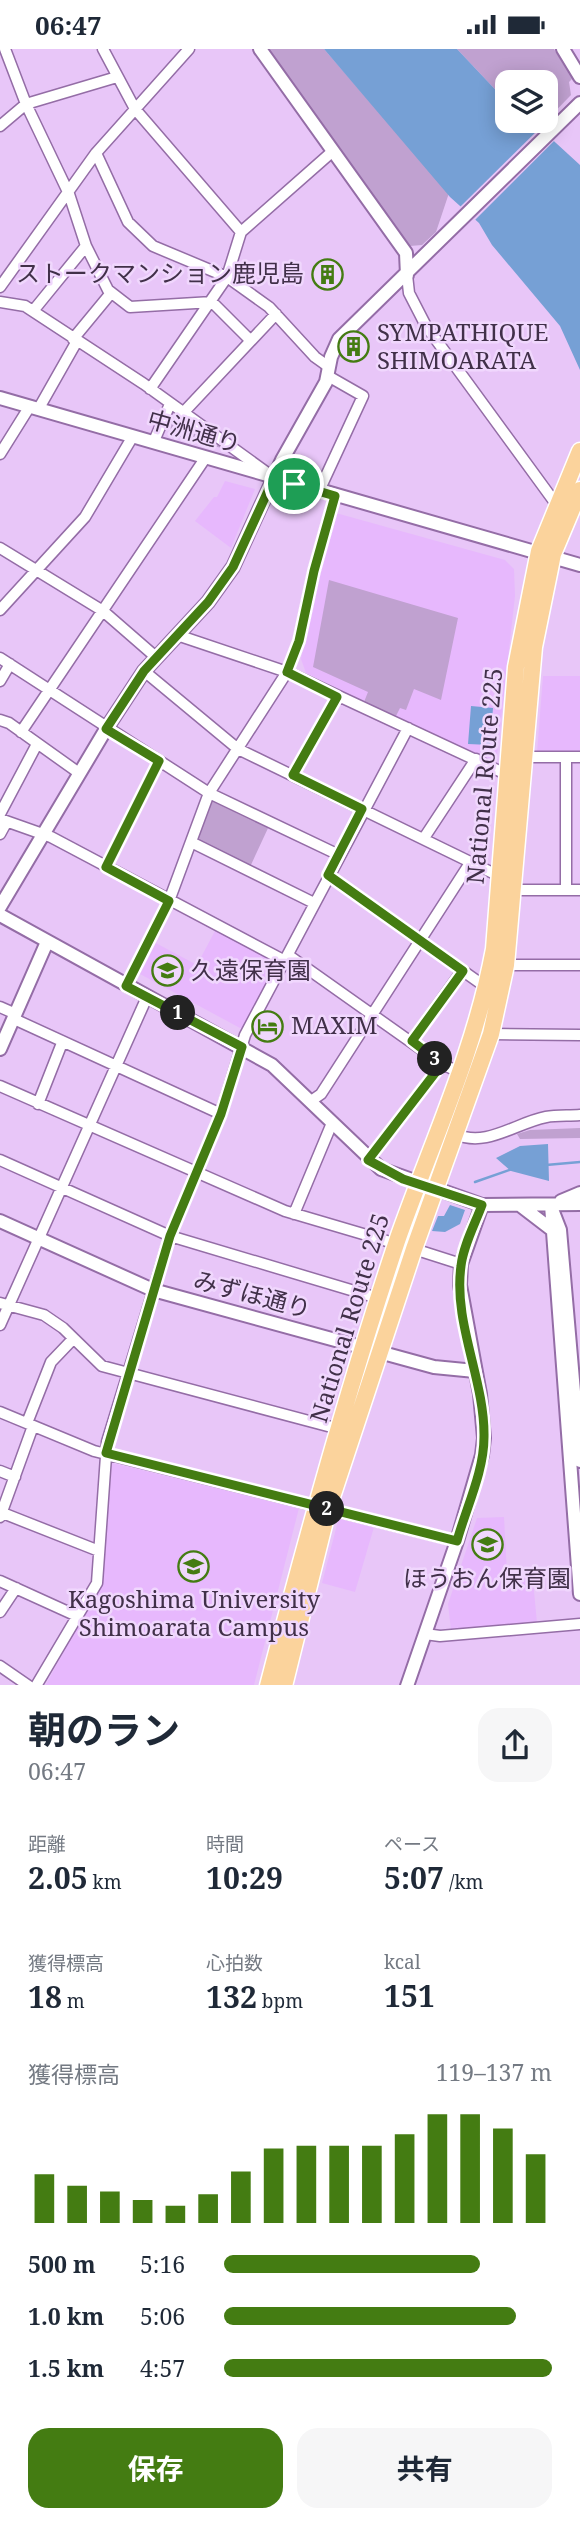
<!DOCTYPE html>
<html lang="ja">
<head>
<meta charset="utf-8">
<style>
  body { margin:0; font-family:"Noto Serif","Noto Sans JP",serif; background:#f6f6f7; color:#1f2937; height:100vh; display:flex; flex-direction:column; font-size:26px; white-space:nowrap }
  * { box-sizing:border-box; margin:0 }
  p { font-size:23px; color:#747a83 }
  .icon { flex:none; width:38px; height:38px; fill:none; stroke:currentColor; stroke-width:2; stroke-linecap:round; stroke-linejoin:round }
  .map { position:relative; height:1636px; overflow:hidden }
  .details { display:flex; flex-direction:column; background:#fff; flex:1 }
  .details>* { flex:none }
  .fabs { position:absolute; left:495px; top:21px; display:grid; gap:14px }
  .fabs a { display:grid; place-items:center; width:63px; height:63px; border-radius:14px; background:#fff; box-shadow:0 4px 18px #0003; font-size:35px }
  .pin { position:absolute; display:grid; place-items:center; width:60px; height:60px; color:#fff; margin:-30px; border:4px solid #fff; border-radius:50%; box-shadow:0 2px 7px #0007 }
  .km { position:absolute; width:35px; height:35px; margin:-18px; border-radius:50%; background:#222; color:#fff; font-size:19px; line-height:35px; text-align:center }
  .round { display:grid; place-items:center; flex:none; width:74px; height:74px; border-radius:21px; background:#f6f6f7 }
  .head { display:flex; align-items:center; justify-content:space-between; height:119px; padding:0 28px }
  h1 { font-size:38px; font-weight:700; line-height:52px }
  .stats { display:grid; grid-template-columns:repeat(3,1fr); gap:10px; height:119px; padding:7px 28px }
  .stats div { display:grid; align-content:center }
  .stats b { font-size:30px; font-weight:700 }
  .stats small { font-size:19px; font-weight:400 }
  .stats p { font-size:19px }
  .chart { height:196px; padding:14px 28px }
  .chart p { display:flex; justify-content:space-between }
  .chart svg { width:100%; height:126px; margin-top:7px; stroke:#447c12; stroke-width:6 }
  .primary-button { display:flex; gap:14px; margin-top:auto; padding:14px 28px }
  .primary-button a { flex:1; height:80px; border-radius:21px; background:#447c12; color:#fff; font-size:28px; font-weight:700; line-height:80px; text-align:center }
  .primary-button a+a { background:#f6f6f7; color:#1f2937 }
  ul { padding:0 28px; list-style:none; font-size:23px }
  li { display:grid; grid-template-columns:112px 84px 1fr; align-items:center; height:52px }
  li i { height:18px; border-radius:9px; background:#447c12 }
  .status { display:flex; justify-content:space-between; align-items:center; height:49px; padding:0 35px; background:#fff; direction:ltr }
  .status svg { height:19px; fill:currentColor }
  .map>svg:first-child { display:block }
  .built { fill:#e7b8fd }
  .green { fill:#c0a1d0 }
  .water { fill:#76a0d5 }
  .pier { fill:#e8c6f8 }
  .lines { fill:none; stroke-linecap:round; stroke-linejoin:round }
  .stream { stroke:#76a0d5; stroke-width:2.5 }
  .minor-casing { stroke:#946da6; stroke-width:13 }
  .tertiary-casing { stroke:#946da6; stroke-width:16 }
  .trunk-casing { stroke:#fff; stroke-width:19 }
  .minor { stroke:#fff; stroke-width:10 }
  .tertiary { stroke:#fff; stroke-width:12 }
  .trunk { stroke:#fbd39c; stroke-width:16 }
  .route-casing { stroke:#fff; stroke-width:14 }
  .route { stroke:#447c12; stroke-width:9 }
  .labels { text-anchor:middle; stroke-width:5; stroke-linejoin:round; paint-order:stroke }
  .poi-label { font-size:24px; fill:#413049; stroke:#f0d7fd; text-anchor:start }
  .street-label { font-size:24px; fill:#413049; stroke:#f0d7fd }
</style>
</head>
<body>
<div class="status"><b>06:47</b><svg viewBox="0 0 49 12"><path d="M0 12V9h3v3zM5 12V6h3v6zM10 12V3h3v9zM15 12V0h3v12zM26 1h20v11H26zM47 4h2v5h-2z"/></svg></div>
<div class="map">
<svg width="580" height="1637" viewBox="0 0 580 1637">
  <rect width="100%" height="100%" fill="#e8c6f8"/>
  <path class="built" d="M225 432 255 440 231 499 195 472 214 448H217Z
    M336 464 505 511 514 520 515 547 496 715 306 624 301 610 317 528Z
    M543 627H580V704H537Z
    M216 880 276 912V918L245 978 240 979 140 925 137 919 152 892 197 916Z
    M112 1414 299 1459 254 1636 45 1637 101 1535Z
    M339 1468 374 1478 355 1543 322 1534Z
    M504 1468 507 1523 532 1521 537 1574 451 1581 448 1555 477 1469Z"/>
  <path class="green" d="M269 0H324L449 144 436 183 422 196 410 197Z
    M457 0H554L572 30 569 33 571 46 539 79 532 72H546V33H508L507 53Z
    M174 369H181L225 400 173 386 169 375Z
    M329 531 458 569 441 651 414 640 406 661 400 659 396 667 364 653 368 643 313 618Z
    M215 750 269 777 250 818 199 792 197 786 211 751Z
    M580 1079V1089L520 1090 517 1085 530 1081Z"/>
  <path class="water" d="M324 0H457L507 53 508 72H532L580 116V321L560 277 492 196 479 174 450 148Z
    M471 657 493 659 490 696 468 695Z
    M548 1095 549 1132 511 1122 496 1109 520 1097Z
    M450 1156 465 1161 460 1175 445 1183 432 1182 438 1167H444Z"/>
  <path class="pier" d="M542 77 555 91 473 173 459 159Z"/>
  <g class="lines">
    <path class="stream" d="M546 1116 580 1113
      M475 1133 512 1120"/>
    <defs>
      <path id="minor" d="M5 0 26 55 69 145 86 197 108 241 130 258 212 253 249 290
        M103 0 135 60 241 183
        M0 77 26 55 117 28
        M96 104 128 173 153 197 227 228 269 258 315 308 329 318
        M407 226 409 244 426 277 556 455
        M0 238 96 104 189 0
        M0 253 25 257 144 335 266 423
        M33 262 86 197
        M73 290 111 244
        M150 340 227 228 241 183 333 102
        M39 359 77 292
        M182 365 276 265
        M154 392 170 355
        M0 405 30 357
        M319 442 363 347 328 327
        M0 499 103 562 157 609
        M0 561 85 468 133 387
        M177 586 287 623 508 726
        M0 609 209 744 339 806
        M144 622 238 700 499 827 514 841H580
        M0 632 10 615
        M0 671 9 674 79 724
        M21 683 206 408
        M525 708H580
        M566 708V841
        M293 726 337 648
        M0 765 37 695
        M0 770 51 788 285 912
        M0 785 6 774
        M424 789 476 710
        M191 793 314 854
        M106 818 159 712
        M328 826 487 939
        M288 906 442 1015 461 1024
        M506 916H580
        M126 937 169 852 209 744 287 623 299 592 314 522 335 447
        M0 958 16 965
        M14 970 221 1065
        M491 985 580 986
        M412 992 462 922
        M0 1037 285 1162 397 1195
        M311 1052 321 1045 470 814
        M38 1055 62 994
        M455 1085C487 1099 515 1074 546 1068 557 1066 569 1067 580 1066
        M0 1111 170 1187 381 1250
        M368 1111 442 1015
        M294 1165 332 1074
        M414 1200 461 1215
        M0 1254 44 1266 63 1279 102 1317 339 1380
        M0 1276 147 948
        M0 1363 94 1402 457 1492
        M27 1374 51 1313 73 1290
        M0 1422 15 1428
        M0 1463 99 1502
        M0 1468 33 1377
        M0 1532 77 1567
        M0 1563 16 1539
        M425 1585 440 1587 580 1575
        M0 1617 29 1637
        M36 1637 97 1534 107 1393 170 1187 221 1065 245 986 408 679"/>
      <path id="tertiary" d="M260 0 406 204 407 226
        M563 0 580 28
        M0 349 580 516
        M0 858 106 680 144 622 208 553 233 518 282 411 326 333 331 308 339 290 580 54
        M0 866 272 1016 381 1120 482 1156 580 1155
        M0 1000 47 893
        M561 1152 580 1144
        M551 1156 580 1545
        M521 1157 551 1180
        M553 1163 560 1181 580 1412
        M0 1172 153 1241 434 1318 475 1322
        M407 1637 457 1492 482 1406 484 1389 480 1345 460 1236 461 1215 482 1156"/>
      <path id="trunk" d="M268 1637C307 1487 348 1338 397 1192 431 1095 475 1002 494 900L516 618 539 502 580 402
        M284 1637 328 1460 414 1200 491 985 506 916 534 598 553 505 580 441"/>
    </defs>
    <use href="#minor" class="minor-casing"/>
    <use href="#tertiary" class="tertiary-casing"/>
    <use href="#trunk" class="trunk-casing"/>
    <use href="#minor" class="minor"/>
    <use href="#tertiary" class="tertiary"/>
    <use href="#trunk" class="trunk"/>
  </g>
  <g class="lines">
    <defs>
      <path id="route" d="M274 429 335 447 314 522 299 592 287 623 337 648 293 726 362 760 328 826 463 922 412 992 442 1015 368 1111 403 1130 482 1156C475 1175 463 1197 461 1217 453 1274 485 1331 484 1388 484 1423 466 1459 457 1492L106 1404 170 1187 221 1065 242 998 126 937 169 852 106 818 159 712 106 680 144 622 208 553 233 518Z"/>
    </defs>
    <use href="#route" class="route-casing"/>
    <use href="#route" class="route"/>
  </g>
  <defs>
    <symbol id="building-ring" viewBox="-11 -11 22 22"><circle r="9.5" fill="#f0d7fd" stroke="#447c12" stroke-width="1.5"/><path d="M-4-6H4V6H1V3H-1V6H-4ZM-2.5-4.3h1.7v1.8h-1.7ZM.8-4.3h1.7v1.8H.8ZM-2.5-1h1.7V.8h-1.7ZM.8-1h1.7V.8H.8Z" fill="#447c12"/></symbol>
    <symbol id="school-ring" viewBox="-11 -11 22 22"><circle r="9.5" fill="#f0d7fd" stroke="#447c12" stroke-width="1.5"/><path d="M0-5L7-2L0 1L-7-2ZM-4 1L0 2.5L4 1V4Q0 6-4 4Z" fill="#447c12"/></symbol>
    <symbol id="hotel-ring" viewBox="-11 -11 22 22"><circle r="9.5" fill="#f0d7fd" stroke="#447c12" stroke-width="1.5"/><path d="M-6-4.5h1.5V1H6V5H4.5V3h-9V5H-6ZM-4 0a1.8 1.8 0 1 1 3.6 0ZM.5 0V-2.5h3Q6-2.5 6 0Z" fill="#447c12"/></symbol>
    <symbol id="university-ring" viewBox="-11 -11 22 22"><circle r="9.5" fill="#f0d7fd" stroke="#447c12" stroke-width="1.5"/><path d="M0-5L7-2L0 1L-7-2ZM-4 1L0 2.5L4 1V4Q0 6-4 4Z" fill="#447c12"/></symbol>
  </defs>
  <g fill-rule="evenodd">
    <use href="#building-ring" x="310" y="208" width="35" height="35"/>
    <use href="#building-ring" x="336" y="280" width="35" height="35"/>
    <use href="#school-ring" x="150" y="904" width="35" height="35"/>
    <use href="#hotel-ring" x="250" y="960" width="35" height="35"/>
    <use href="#school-ring" x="470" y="1478" width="35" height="35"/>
    <use href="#university-ring" x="176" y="1500" width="35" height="35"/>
  </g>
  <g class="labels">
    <g class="poi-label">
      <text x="304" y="233" text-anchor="end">ストークマンション鹿児島</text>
      <text x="377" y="292">SYMPATHIQUE<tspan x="377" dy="28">SHIMOARATA</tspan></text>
      <text x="191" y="930">久遠保育園</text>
      <text x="291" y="985">MAXIM</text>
      <text x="487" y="1538" text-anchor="middle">ほうおん保育園</text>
      <text x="194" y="1559" text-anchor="middle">Kagoshima University<tspan x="194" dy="28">Shimoarata Campus</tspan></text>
    </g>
    <g class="street-label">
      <text transform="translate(194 383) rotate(16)" y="8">中洲通り</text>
      <text transform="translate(485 727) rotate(-85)" y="8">National Route 225</text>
      <text transform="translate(252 1246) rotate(15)" y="8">みずほ通り</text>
      <text transform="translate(350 1269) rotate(-73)" y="8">National Route 225</text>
    </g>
  </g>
</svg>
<div class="fabs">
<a><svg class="icon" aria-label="layers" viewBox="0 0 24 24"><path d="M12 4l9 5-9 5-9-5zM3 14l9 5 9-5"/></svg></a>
</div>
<div class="pin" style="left:294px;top:435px;background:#1e9e55"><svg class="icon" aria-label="arrive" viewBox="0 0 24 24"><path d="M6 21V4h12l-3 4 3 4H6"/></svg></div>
<b class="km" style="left:178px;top:964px">1</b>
<b class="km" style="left:327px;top:1460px">2</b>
<b class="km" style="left:435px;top:1010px">3</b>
</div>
<section class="details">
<div class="head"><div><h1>朝のラン</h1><p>06:47</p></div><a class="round"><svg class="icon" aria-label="share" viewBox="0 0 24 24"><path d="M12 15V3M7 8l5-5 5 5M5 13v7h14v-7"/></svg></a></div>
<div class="stats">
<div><p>距離</p><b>2.05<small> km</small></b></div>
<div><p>時間</p><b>10:29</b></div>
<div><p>ペース</p><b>5:07<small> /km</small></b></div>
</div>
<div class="stats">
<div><p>獲得標高</p><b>18<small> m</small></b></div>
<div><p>心拍数</p><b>132<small> bpm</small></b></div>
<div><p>kcal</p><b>151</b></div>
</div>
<div class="chart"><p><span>獲得標高</span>119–137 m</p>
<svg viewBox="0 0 160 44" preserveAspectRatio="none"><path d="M5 44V27M15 44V31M25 44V33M35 44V36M45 44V38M55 44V34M65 44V26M75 44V18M85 44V17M95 44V17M105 44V17M115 44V13M125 44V6M135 44V6M145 44V11M155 44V20"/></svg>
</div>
<ul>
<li><b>500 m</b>5:16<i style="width:78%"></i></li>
<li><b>1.0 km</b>5:06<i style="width:89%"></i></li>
<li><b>1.5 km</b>4:57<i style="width:100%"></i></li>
</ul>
<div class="primary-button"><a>保存</a><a>共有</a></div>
</section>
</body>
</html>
